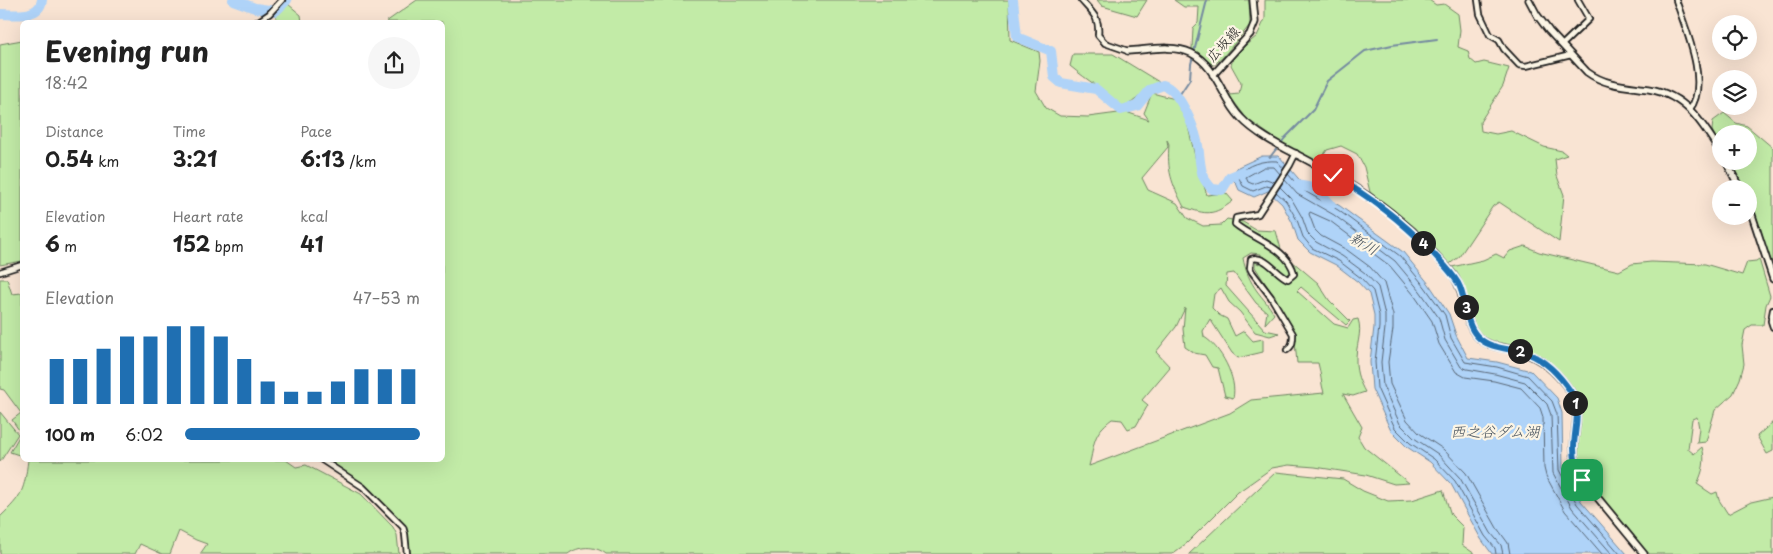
<!DOCTYPE html>
<html lang="en">
<head>
<meta charset="utf-8">
<style>
  body { margin:0; font-family:"Playpen Sans","Klee One",sans-serif; background:#f6f6f6; color:#222; height:100vh; display:flex; flex-direction:column; font-size:19px; white-space:nowrap }
  * { box-sizing:border-box; margin:0 }
  p { font-size:16px; color:#767676 }
  .icon { flex:none; width:28px; height:28px; fill:none; stroke:currentColor; stroke-width:2; stroke-linecap:round; stroke-linejoin:round }
  .map { position:relative; flex:1; overflow:hidden }
  .details { position:absolute; left:20px; top:20px; width:425px; height:442px; display:flex; flex-direction:column; background:#fff; border-radius:8px; box-shadow:0 5px 20px #0002 }
  .details>* { flex:none }
  .buttons { position:absolute; left:1712px; top:15px; display:grid; gap:10px }
  .buttons a { display:grid; place-items:center; width:45px; height:45px; border-radius:50%; background:#fff; box-shadow:0 5px 20px #0002; font-size:25px }
  .pin { position:absolute; display:grid; place-items:center; width:42px; height:42px; color:#fff; margin:-21px; border-radius:10px; box-shadow:0 2px 8px #0006 }
  .km { position:absolute; width:25px; height:25px; margin:-12px; border-radius:50%; background:#222; color:#fff; font-size:14px; line-height:25px; text-align:center }
  .round { display:grid; place-items:center; flex:none; width:52px; height:52px; border-radius:26px; background:#f6f6f6 }
  .summary { display:flex; align-items:center; justify-content:space-between; height:85px; padding:0 25px }
  h1 { font-size:28px; font-weight:700; line-height:38px }
  .figures { display:grid; grid-template-columns:repeat(3,1fr); gap:8px; height:85px; padding:5px 25px }
  .figures div { display:grid; align-content:center }
  .figures b { font-size:21px; font-weight:700 }
  .figures small { font-size:14px; font-weight:400 }
  .figures p { font-size:14px }
  .chart { height:140px; padding:10px 25px }
  .chart p { display:flex; justify-content:space-between }
  .chart svg { width:100%; height:90px; margin-top:5px; stroke:#1f6fb2; stroke-width:6 }
  ul { padding:0 25px; list-style:none; font-size:16px }
  li { display:grid; grid-template-columns:80px 60px 1fr; align-items:center; height:38px }
  li i { height:12px; border-radius:6px; background:#1f6fb2 }
  .map>svg:first-child { display:block }
  .green { fill:#c2eba7; stroke:#6f8462; fill-rule:evenodd }
  .water { fill:#afd3f8; stroke:#748aa0 }
  .lines { fill:none; stroke-linecap:round; stroke-linejoin:round }
  .shore { stroke:#576574; stroke-width:1 }
  .stream { stroke:#748aa0; stroke-width:2 }
  .river { stroke:#afd3f8; stroke-width:10 }
  .minor-casing { stroke:#1c1c1c; stroke-width:8 }
  .tertiary-casing { stroke:#1c1c1c; stroke-width:9 }
  .minor { stroke:#fcf5e5; stroke-width:4.5 }
  .tertiary { stroke:#fcf5e5; stroke-width:5.5 }
  .route-casing { stroke:#fff; stroke-width:10 }
  .route { stroke:#1f6fb2; stroke-width:6 }
  .labels { text-anchor:middle; stroke-width:4.5; stroke-linejoin:round; paint-order:stroke }
  .street-label { font-size:14px; fill:#1c1c1c; stroke:#fcf5e5 }
  .water-label { font-size:15px; font-style:italic; fill:#48535e; stroke:#fcf5e5 }
</style>
</head>
<body>
<div class="map">
<svg width="1773" height="554" viewBox="0 0 1773 554">
  <rect width="100%" height="100%" fill="#f9e4d3"/>
  <filter id="ink" filterUnits="userSpaceOnUse"><feTurbulence type="fractalNoise" baseFrequency=".02" numOctaves="2"/><feDisplacementMap in="SourceGraphic" scale="10" xChannelSelector="R" yChannelSelector="G"/><feConvolveMatrix kernelMatrix="1 2 1 2 8 2 1 2 1" color-interpolation-filters="sRGB"/></filter>
  <g filter="url(#ink)">
    <path class="green" d="M417 0H1009L1010 40 1039 52 1040 61 1036 91 1046 108 1060 116 1088 117 1126 112 1149 120 1144 113 1152 93 1175 99 1187 122 1197 165 1207 195 1226 193 1233 201C1213 216 1207 215 1184 207 1171 182 1167 171 1169 144L1167 140 1168 147 1142 178 1148 190 1177 203 1187 218 1203 226 1221 225 1227 219 1243 222 1256 230 1276 231 1281 249 1292 261 1318 283 1329 300 1350 321 1346 325 1301 287 1297 291 1334 324 1348 328 1353 320 1358 319C1363 333 1355 347 1356 362 1356 373 1360 383 1365 392L1353 396 1343 394 1362 427 1358 437 1364 447 1409 483 1394 484 1366 475 1315 467 1289 465 1272 468 1238 492 1187 543 1172 554H606C595 545 578 546 568 554H410L405 526 399 518 371 490 352 478 329 460H442V22H386ZM1251 253 1261 254 1259 264 1255 262V267L1287 318 1295 342 1297 363H1318C1321 373 1321 384 1324 393L1251 400 1230 413 1089 466C1095 443 1092 434 1112 419L1122 420 1128 429 1136 426 1148 405 1142 400 1170 367 1156 352 1176 327 1185 308 1183 329 1185 347 1194 353 1205 355 1212 367 1218 368 1225 396 1233 398C1238 379 1220 346 1204 337L1203 331 1210 319 1232 353 1238 358 1263 352V339L1253 341 1244 331 1235 336 1227 319 1219 315 1212 308 1214 294 1221 288 1229 302 1240 312 1255 332 1270 336 1279 333 1265 330 1226 286 1227 274 1234 273 1256 303 1267 312 1265 324 1274 314C1269 305 1263 299 1257 291 1250 281 1245 270 1243 258Z
      M1097 0H1147L1137 16 1102 6Z
      M1174 0H1249L1250 25 1223 57 1214 65C1205 61 1201 53 1192 49L1193 28 1198 23 1199 7H1184Z
      M1265 0H1429L1436 5 1444 4 1458 14 1460 30 1458 47 1468 51 1470 59 1476 64 1484 62 1509 68 1503 86 1480 122 1481 131 1496 134 1511 131 1544 147 1562 151 1567 155 1555 159 1557 176 1564 195 1559 242 1499 202 1493 206 1459 257 1448 265 1435 252 1416 228 1370 192 1364 167 1357 154 1341 146 1327 150 1317 165 1280 142 1247 119 1229 95 1239 94 1241 83 1231 65 1235 54 1257 36 1265 19Z
      M288 4 301 15 302 22H276V16Z
      M22 40V261L0 265V44Z
      M1073 54H1113L1159 82C1142 88 1140 102 1121 107 1105 90 1088 81 1070 66Z
      M1724 113 1736 123 1747 126 1773 148V260L1771 263 1760 229 1749 202V189H1742L1726 161H1749V134H1721V153L1712 130 1713 121Z
      M1525 246 1539 252 1619 271 1632 264 1651 262 1705 264 1742 275 1747 262 1756 261 1759 259 1770 296 1766 305 1763 325H1752L1745 330 1742 345 1744 364 1740 379 1733 394 1715 410 1706 442 1697 443 1699 428 1697 417 1692 419 1688 449 1694 454 1702 447C1706 460 1703 472 1697 484L1712 494 1717 492 1719 500 1728 514 1751 502 1773 497V554H1650L1643 549 1632 533 1587 485 1577 464 1576 450 1581 408 1571 388 1545 359 1523 350 1490 342 1479 337 1471 327 1453 275 1452 267 1483 260 1496 254 1504 258 1510 251Z
      M0 279H7L12 294 22 293V456L10 452 21 433 12 420 21 413 4 390 0 389Z
      M0 412 18 434 0 462Z
      M1773 422V451L1767 454 1757 436Z
      M28 460H286L296 467 306 465 361 494 393 527 397 535 399 554H200L207 544 196 540 179 531 170 554H162L140 544 135 554H0V517C23 495 24 491 28 460Z
      M1276 472 1343 479 1363 491 1388 501 1412 500 1443 490 1451 515 1463 527 1462 545 1475 554H1189Z"/>
    <path class="water" d="M1262 156H1279L1304 185 1340 206 1403 252 1429 284 1449 314 1456 335 1468 358 1497 362 1531 371 1557 398 1562 413 1563 468 1581 501 1627 554H1492L1481 539 1451 484 1430 462 1407 447 1391 431 1372 389 1370 362 1374 327V315L1369 294 1358 282 1336 265 1310 252 1298 240 1292 222 1282 204 1268 191 1254 197 1239 190 1236 183 1230 177 1238 167Z"/>
    <g class="lines">
      <path class="shore" d="M1288 174 1301 189 1338 210 1400 256 1425 287 1445 315 1451 338 1465 362 1497 367 1528 376 1552 401 1557 414 1559 470 1577 504 1620 554
        M1285 180 1297 194 1334 215 1395 261 1420 291 1439 318 1445 340 1461 367 1467 369 1495 374 1525 382 1547 404 1551 415 1553 473 1572 508 1612 554
        M1275 182 1266 179 1253 184 1248 182 1246 177 1264 167H1274L1280 174
        M1271 187 1266 186 1253 191 1243 186 1238 176C1246 164 1264 160 1277 161L1284 169
        M1280 187 1291 198 1302 217 1308 234 1316 242 1342 256 1365 273 1378 287 1385 315V328L1381 362 1383 386 1400 424 1414 438 1438 454 1460 478 1491 533 1501 545 1503 554
        M1276 192 1286 201 1297 220 1303 237 1312 248 1339 261 1361 278 1373 291 1379 315V327L1375 362 1377 388 1395 428 1410 443 1434 459 1455 481 1485 536 1495 548 1496 554
        M1510 554 1508 543 1497 528 1466 473 1443 449 1419 433 1407 420 1390 384 1388 362 1393 329V315L1384 283 1370 267 1347 250 1321 236 1315 230 1309 214 1310 212 1330 221 1390 266 1414 295 1432 321 1439 344 1456 372 1465 377 1494 381 1521 388 1540 408 1543 417 1544 468 1546 476 1565 511 1602 554"/>
      <path class="stream" d="M1178 97 1190 79 1191 64 1207 0
        M1270 157 1285 138 1313 110 1327 81 1365 51 1392 45 1437 39"/>
      <path class="river" d="M233 0 255 8 276 11 287 0
        M1013 0 1017 37 1051 51 1054 77 1061 83 1096 89 1121 110 1137 106 1150 90 1163 85C1179 90 1193 124 1197 141 1200 152 1199 165 1203 176 1204 180 1209 185 1212 189L1222 190 1230 177 1242 172
        M0 14C14 14 39 19 42 0
        M1296 185 1313 188 1320 192 1331 205"/>
      <defs>
        <path id="minor" d="M1081 0C1092 13 1100 17 1098 35L1105 43 1128 51
          M1478 0 1480 14 1490 35 1499 40 1504 49 1519 65 1526 66 1571 55
          M1676 0C1685 28 1710 83 1690 109
          M257 22 269 14 282 0
          M1562 45 1589 19 1578 0
          M0 272 22 265
          M1773 310 1771 321 1773 327
          M1287 350C1293 346 1293 340 1293 334L1271 297 1252 272 1250 268 1251 259C1265 254 1276 274 1288 279L1294 274C1290 249 1251 238 1235 224L1236 218 1258 214 1290 165 1296 153
          M322 460 363 487 403 527 405 534 407 554"/>
        <path id="tertiary" d="M1529 0 1537 15 1549 31 1587 72C1606 86 1627 86 1649 89 1686 95 1703 124 1721 153
          M1128 51C1147 50 1173 44 1191 53 1217 66 1222 99 1241 118 1261 139 1292 151 1318 166 1335 176 1353 186 1369 197 1400 217 1426 244 1450 271 1467 290 1462 320 1477 336 1488 348 1505 347 1519 351 1541 357 1558 373 1571 392 1582 410 1574 429 1574 448 1574 460 1577 470 1583 480L1644 554
          M1213 75 1250 34 1255 22 1253 0
          M1726 161 1740 189
          M1749 206 1773 279"/>
      </defs>
      <use href="#minor" class="minor-casing"/>
      <use href="#tertiary" class="tertiary-casing"/>
      <use href="#minor" class="minor"/>
      <use href="#tertiary" class="tertiary"/>
    </g>
  </g>
  <g class="lines" filter="url(#ink)">
    <defs>
      <path id="route" d="M1333 175C1371 198 1400 219 1431 251 1441 262 1451 271 1458 283 1467 299 1464 322 1477 336 1489 350 1513 348 1529 354 1546 361 1561 377 1571 392 1582 410 1574 429 1574 448 1574 459 1577 470 1582 480"/>
    </defs>
    <use href="#route" class="route-casing"/>
    <use href="#route" class="route"/>
  </g>
  <g class="labels">
    <g class="street-label">
      <text transform="translate(1223 44) rotate(-48)" y="5">広坂線</text>
    </g>
    <g class="water-label">
      <text transform="translate(1364 244) rotate(30)" y="5">新川</text>
      <text x="1495" y="437">西之谷ダム湖</text>
    </g>
  </g>
</svg>
<div class="buttons">
<a><svg class="icon" aria-label="locate" viewBox="0 0 24 24"><circle cx="12" cy="12" r="6"/><path d="M12 2v4M12 18v4M2 12h4M18 12h4"/></svg></a>
<a><svg class="icon" aria-label="layers" viewBox="0 0 24 24"><path d="M12 4l9 5-9 5-9-5zM3 14l9 5 9-5"/></svg></a>
<a>+</a>
<a>−</a>
</div>
<div class="pin" style="left:1582px;top:480px;background:#1e9e55"><svg class="icon" aria-label="arrive" viewBox="0 0 24 24"><path d="M6 21V4h12l-3 4 3 4H6"/></svg></div>
<div class="pin" style="left:1333px;top:175px;background:#d93025"><svg class="icon" aria-label="check" viewBox="0 0 24 24"><path d="M5 12l5 5 9-10"/></svg></div>
<b class="km" style="left:1575px;top:403px">1</b>
<b class="km" style="left:1520px;top:351px">2</b>
<b class="km" style="left:1466px;top:307px">3</b>
<b class="km" style="left:1423px;top:243px">4</b>
<section class="details">
<div class="summary"><div><h1>Evening run</h1><p>18:42</p></div><a class="round"><svg class="icon" aria-label="share" viewBox="0 0 24 24"><path d="M12 15V3M7 8l5-5 5 5M5 13v7h14v-7"/></svg></a></div>
<div class="figures">
<div><p>Distance</p><b>0.54<small> km</small></b></div>
<div><p>Time</p><b>3:21</b></div>
<div><p>Pace</p><b>6:13<small> /km</small></b></div>
</div>
<div class="figures">
<div><p>Elevation</p><b>6<small> m</small></b></div>
<div><p>Heart rate</p><b>152<small> bpm</small></b></div>
<div><p>kcal</p><b>41</b></div>
</div>
<div class="chart"><p><span>Elevation</span>47–53 m</p>
<svg viewBox="0 0 160 44" preserveAspectRatio="none"><path d="M5 44V22M15 44V22M25 44V17M35 44V11M45 44V11M55 44V6M65 44V6M75 44V11M85 44V22M95 44V33M105 44V38M115 44V38M125 44V33M135 44V27M145 44V27M155 44V27"/></svg>
</div>
<ul>
<li><b>100 m</b>6:02<i style="width:100%"></i></li>
</ul>
</section>
</div>
</body>
</html>
